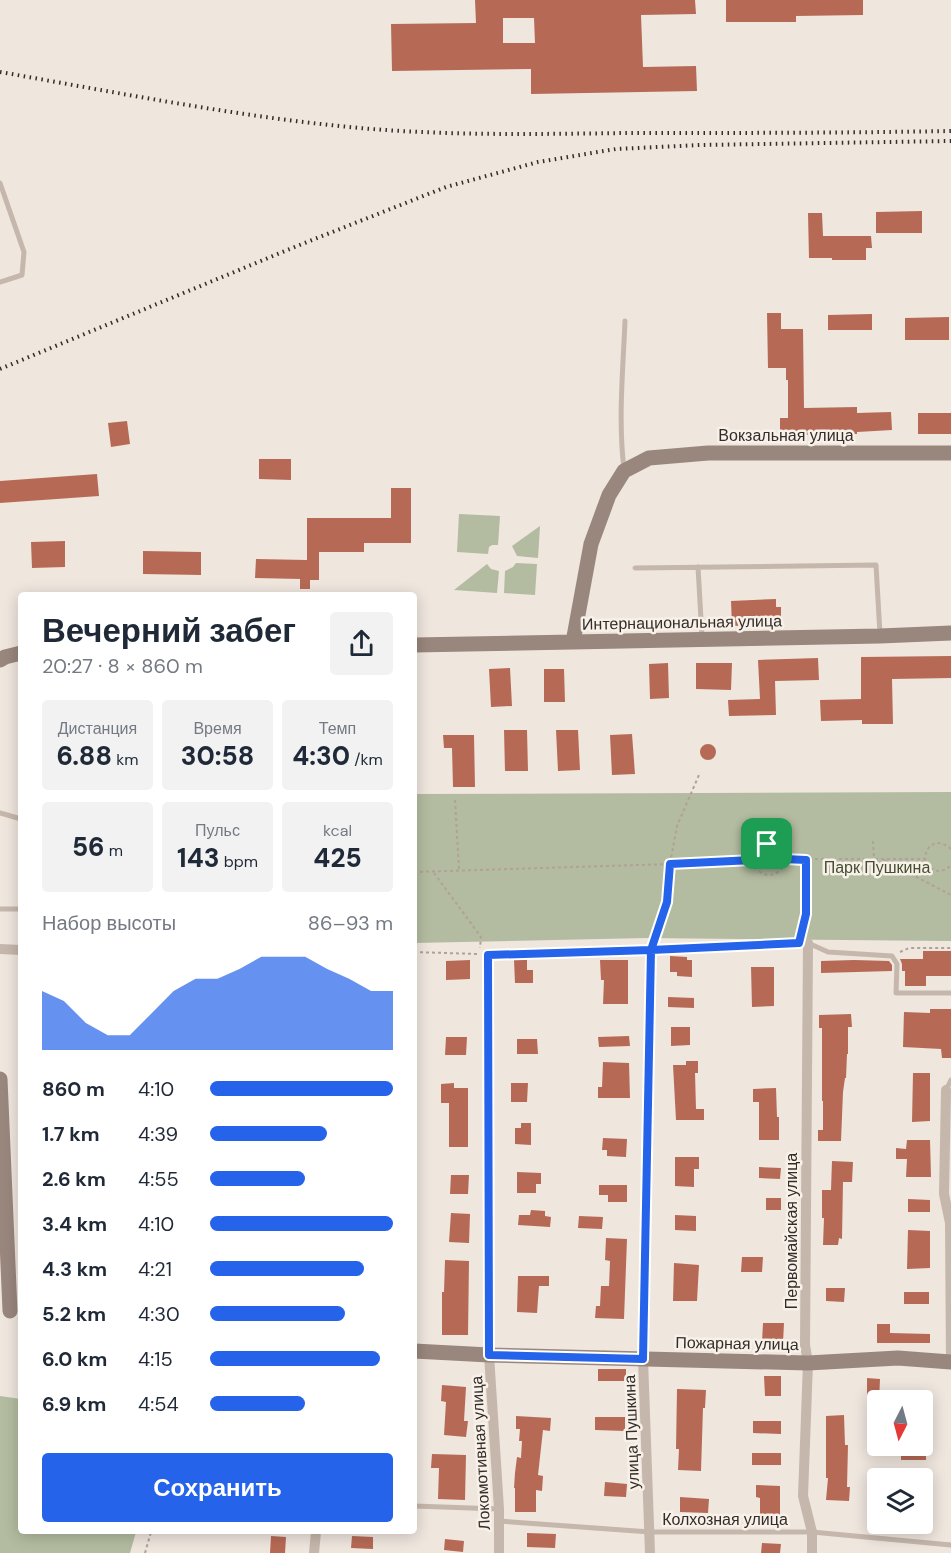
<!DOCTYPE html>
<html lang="ru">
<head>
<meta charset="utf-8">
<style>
  body { margin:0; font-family:"DM Sans",sans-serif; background:#f2f2f3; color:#1f2937; height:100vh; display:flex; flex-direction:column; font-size:22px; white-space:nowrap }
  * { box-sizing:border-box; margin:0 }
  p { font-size:20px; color:#747a83 }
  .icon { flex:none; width:33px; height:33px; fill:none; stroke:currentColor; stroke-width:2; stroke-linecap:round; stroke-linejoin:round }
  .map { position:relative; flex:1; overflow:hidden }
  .panel { position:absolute; left:18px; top:592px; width:399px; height:942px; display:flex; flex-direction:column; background:#fff; border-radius:6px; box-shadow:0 3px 15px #0003 }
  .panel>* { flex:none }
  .needle { width:39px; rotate:186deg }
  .fabs { position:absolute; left:867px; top:1390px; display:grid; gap:12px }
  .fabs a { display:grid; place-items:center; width:66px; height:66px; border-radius:6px; background:#fff; box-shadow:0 3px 15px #0003; font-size:30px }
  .pin { position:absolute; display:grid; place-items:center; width:51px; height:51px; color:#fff; margin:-26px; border-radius:12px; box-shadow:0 3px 9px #0006 }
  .round { display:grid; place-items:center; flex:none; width:63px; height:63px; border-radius:6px; background:#f2f2f3 }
  .summary { display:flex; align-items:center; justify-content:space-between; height:102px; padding:0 24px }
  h1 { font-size:33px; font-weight:800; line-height:45px }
  .metrics { display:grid; grid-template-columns:repeat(3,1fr); gap:9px; height:102px; padding:6px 24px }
  .metrics div { display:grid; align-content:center; border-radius:6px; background:#f2f2f3; text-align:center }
  .metrics b { font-size:26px; font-weight:800 }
  .metrics small { font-size:16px; font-weight:400 }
  .metrics p { font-size:16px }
  .chart { height:168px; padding:12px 24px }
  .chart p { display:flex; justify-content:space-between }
  .chart svg { width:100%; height:108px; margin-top:6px; fill:#2563eb; opacity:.7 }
  .button { display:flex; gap:12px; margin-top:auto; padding:12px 24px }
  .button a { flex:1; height:69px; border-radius:6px; background:#2563eb; color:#fff; font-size:24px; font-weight:800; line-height:69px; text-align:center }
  ul { padding:0 24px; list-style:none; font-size:20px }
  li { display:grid; grid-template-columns:96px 72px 1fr; align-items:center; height:45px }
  li i { height:15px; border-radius:8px; background:#2563eb }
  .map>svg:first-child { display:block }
  .green { fill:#b3bca0 }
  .building { fill:#b66a55; fill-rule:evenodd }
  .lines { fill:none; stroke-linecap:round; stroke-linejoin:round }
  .path { stroke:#b1a196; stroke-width:2; stroke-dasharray:3 3; stroke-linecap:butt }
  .lane { stroke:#c5b7ab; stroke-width:5 }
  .street { stroke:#c5b7ab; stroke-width:10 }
  .secondary { stroke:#99867d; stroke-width:15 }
  .rail { stroke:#342c29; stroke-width:4; stroke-dasharray:1.5 4.5; stroke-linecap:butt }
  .route-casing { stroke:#fff; stroke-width:12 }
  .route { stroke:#2563eb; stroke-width:8 }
  .labels { text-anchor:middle; stroke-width:5; stroke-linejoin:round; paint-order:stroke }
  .street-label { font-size:16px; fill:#342c29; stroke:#f7f1e9 }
  .park-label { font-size:16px; fill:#454f30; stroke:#f7f1e9 }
</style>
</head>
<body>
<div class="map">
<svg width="951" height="1553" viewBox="0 0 951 1553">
  <rect width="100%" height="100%" fill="#efe6de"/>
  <path class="green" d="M459 514 500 516 498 545H492L489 547 488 554 457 552Z
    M540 526 538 558 517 556 512 546Z
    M516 563 537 564 535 595 504 593 505 571 513 567Z
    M487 564 491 569 499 571 497 593 454 590Z
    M951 792V941L647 938 414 943V794Z
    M0 1396 21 1399V1532H136L130 1553H0Z"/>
  <path class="building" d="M475 0H695L696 14 641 15 643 67 696 66 697 91 531 94V69L392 71 391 24 476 23ZM503 18H534L535 43H503Z
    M726 0H863V15L796 16V22H726Z
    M922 211V233H876V212Z
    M808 213H822L823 236H871L872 248H866V260H832V258H809Z
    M767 313H781V329H803L804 408 857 407V413L891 412 892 430 857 432V434L780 435V418H788V380H786V368H768Z
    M872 314V330H828V315Z
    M949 317V340H905V318Z
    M918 413H951V434H918Z
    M127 421 130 444 111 447 108 423Z
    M259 459H291V480L259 479Z
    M97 474 99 496 0 503V481Z
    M391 488H411V543H364V552H319V580H310V589H300V579L255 578 256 559 307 560V518H391Z
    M65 541V567L32 568 31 542Z
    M143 551 201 552V575L143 574Z
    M776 599V607H781V617H777V624L732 626 731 601Z
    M951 656V678L892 679 893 724H862V720L821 721 820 700 861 699V657Z
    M818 658 819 680 775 681 776 715 729 716 728 700 760 699 758 660Z
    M668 663 669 698 650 699 649 664Z
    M696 663H732L731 690 696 689Z
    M510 668 512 706 491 707 489 669Z
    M544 669H564L565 702H544Z
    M504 730H527L528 771H505Z
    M556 730H578L580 770 558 771Z
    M632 734 635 774 612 775 610 735Z
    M443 735H474L475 787H453L452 748H444Z
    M700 752a8 8 0 1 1 16 0a8 8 0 1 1-16 0Z
    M923 951H951V976H926V986H905V971H902V964L900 959H923Z
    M670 956 687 957V960H692V977L677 976V972H670Z
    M470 960V979L446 980V961Z
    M514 960H527V970H533V983H515Z
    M600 960H628V1004H603L604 980H601Z
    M854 960 889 961 892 965V971L821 973V961Z
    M751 967H774V1006L752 1007Z
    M668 997 694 998V1008L668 1007Z
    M930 1009H951V1058H942L941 1049 903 1047 904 1012 930 1013Z
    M851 1014 852 1027H848V1054H847L846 1078H845L843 1092 841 1141H818V1130H823V1101H822V1028H819V1015Z
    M671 1027H690V1045L671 1046Z
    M629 1036 630 1046 599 1047 598 1037Z
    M446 1037H467L466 1055H445Z
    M517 1039H537L538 1054H517Z
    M686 1061H698V1073H695L696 1109H704V1120H676L673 1065H686Z
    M603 1062 629 1063 630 1098H598V1087H602Z
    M913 1073H930V1121L912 1122Z
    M454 1083V1088H468V1147H449V1103H441V1084Z
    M511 1083H528L527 1102H511Z
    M776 1088 777 1117H779V1140H759V1102H753V1089Z
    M521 1123H531V1145L515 1144V1128H521Z
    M603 1138 627 1139 626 1157 607 1156V1150H602Z
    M907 1140H930L931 1177H906L907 1159H896V1148L906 1149Z
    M675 1157H699V1169H694V1187L675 1186Z
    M832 1161 853 1162 852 1182H843L842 1239 839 1238 838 1245H823L824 1218H822V1190H831Z
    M759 1167 781 1168 780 1179 759 1178Z
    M517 1172 541 1173V1184H536V1193H517Z
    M451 1175H469L468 1194H450Z
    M599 1185H627V1202H608V1195H599Z
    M766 1198H781V1210H766Z
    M908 1199 930 1200V1212H908Z
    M531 1210 545 1211V1216L551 1217 550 1227 518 1225 519 1215H530Z
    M451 1213 470 1214 469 1243 449 1242Z
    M675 1215 696 1216V1231L675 1230Z
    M579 1216 603 1217 602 1229 578 1228Z
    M908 1230 930 1231V1268L907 1269Z
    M606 1238 627 1239 624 1319 595 1318 596 1306H600L601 1286H609L610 1261 605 1260Z
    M742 1257H763L762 1272H741Z
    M445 1260 469 1261 468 1335H442V1292H444Z
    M674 1263 699 1265 697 1301H673Z
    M518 1276H549V1286H539L537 1313 517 1312Z
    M826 1288H845L844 1302 826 1301Z
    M904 1292H929V1304H904Z
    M763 1323H784L783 1343 762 1342Z
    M877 1324H890V1333L930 1334V1343H877Z
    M598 1369H626V1381H598Z
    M764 1376H781V1396H765Z
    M867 1378 880 1379 879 1401H878V1404H867Z
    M442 1385 466 1387 464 1421H468L466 1437 444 1435 446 1402 441 1401Z
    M677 1389 706 1390 705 1408H703L701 1471 678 1470 679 1449H676Z
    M844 1415 845 1445H848L847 1487H850L849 1501 826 1500 828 1478H826V1416Z
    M516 1416 551 1418 550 1431 543 1430 538 1475 543 1476 542 1491 536 1490V1512H515V1488H514L515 1473 517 1457 521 1458 522 1441H519L520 1429H516Z
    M595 1417H625V1431L595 1430Z
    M753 1421H781V1434L753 1433Z
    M901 1449 926 1450V1460H901Z
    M752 1453H781V1465H752Z
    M432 1454 466 1455 465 1500 438 1499 439 1468H431Z
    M605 1482 627 1484 626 1497 604 1496Z
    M756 1485 780 1486V1520L760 1519V1498L756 1497Z
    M680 1497 709 1499 708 1513 680 1512Z
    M527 1533 556 1534 555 1548 527 1547Z
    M271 1536 286 1537 285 1553H270Z
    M352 1536 373 1537V1549L351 1548Z
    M445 1539 464 1541 463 1552 444 1550Z
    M762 1543 781 1544 780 1553H761Z"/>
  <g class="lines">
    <path class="path" d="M455 800 459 869
      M873 841 874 859
      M754 860a15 15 0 1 1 30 0a15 15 0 1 1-30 0Z
      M951 849C939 838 926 843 925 859 929 872 942 875 951 865
      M785 859H925
      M884 860 951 895
      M414 872 670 864 754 860
      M434 873 481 937 480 948
      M801 935 806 914V860
      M655 939 667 902 670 864 677 826 699 775
      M663 950 798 943
      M414 952 477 954
      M900 952 909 948H951
      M498 955 639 951
      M145 1553 151 1532"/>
    <path class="lane" d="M0 183 24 252 22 275 0 282
      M624 469C618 421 623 370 625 321
      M698 567 702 637
      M635 568 876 565 880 634
      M0 813 21 819
      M0 909H21
      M808 943 828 952 892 956 897 964 896 993H951
      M946 1090 951 1080
      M414 1506 499 1509
      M499 1521 650 1532H812L951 1545"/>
    <path class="street" d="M808 943 805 1345 808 1363 803 1496 812 1532V1553
      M0 949 21 950
      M488 955 489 1355 499 1509V1553
      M946 1090 944 1194 950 1223 951 1362
      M314 1553 316 1532
      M650 1553 643 1359 651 950"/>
    <path class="secondary" d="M573 642 591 544 609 495 624 471 649 458 708 453H951
      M414 645 880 636 951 633
      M0 660 5 657 21 653
      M0 1079 10 1311
      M414 1351 489 1355 808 1363 898 1358 951 1362"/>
    <path class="rail" d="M0 72C120 93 239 117 360 128 450 136 540 134 629 133 737 133 844 133 951 131
      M0 369 297 246 446 187 538 162 616 149 700 145 951 141"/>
  </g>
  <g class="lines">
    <defs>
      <path id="route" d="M767 844C759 847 754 852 753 860L670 864 667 902 651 950 488 955 489 1355 643 1359 651 950 799 943 806 914V860L784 859C782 849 777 845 767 844"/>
    </defs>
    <use href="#route" class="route-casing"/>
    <use href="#route" class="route"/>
  </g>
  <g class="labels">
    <g class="street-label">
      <text x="786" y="441">Вокзальная улица</text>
      <text transform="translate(682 622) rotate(-1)" y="6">Интернациональная улица</text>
      <text transform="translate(791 1231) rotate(-90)" y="6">Первомайская улица</text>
      <text transform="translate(737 1343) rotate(1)" y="6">Пожарная улица</text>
      <text transform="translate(631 1432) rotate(-92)" y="6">улица Пушкина</text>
      <text transform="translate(480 1453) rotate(-93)" y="6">Локомотивная улица</text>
      <text x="725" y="1525">Колхозная улица</text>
    </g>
    <g class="park-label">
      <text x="877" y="873">Парк Пушкина</text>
    </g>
  </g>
</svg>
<div class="fabs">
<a><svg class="needle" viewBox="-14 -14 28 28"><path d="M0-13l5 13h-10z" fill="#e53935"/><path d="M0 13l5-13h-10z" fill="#747a83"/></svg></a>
<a><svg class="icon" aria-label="layers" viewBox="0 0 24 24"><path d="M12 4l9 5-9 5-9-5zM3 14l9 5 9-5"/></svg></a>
</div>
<div class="pin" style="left:767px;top:844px;background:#1e9e55"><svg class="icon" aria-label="arrive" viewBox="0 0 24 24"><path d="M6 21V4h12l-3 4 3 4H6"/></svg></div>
<section class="panel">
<div class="summary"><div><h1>Вечерний забег</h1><p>20:27 · 8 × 860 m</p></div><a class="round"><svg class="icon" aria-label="share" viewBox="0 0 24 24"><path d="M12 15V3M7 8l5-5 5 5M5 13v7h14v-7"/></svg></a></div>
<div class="metrics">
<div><p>Дистанция</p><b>6.88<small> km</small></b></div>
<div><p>Время</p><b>30:58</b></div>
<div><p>Темп</p><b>4:30<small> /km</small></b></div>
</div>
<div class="metrics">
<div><b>56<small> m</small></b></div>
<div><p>Пульс</p><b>143<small> bpm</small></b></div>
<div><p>kcal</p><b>425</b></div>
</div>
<div class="chart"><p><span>Набор высоты</span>86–93 m</p>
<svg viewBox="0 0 160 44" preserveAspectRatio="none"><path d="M0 44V20L10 24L20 33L30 38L40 38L50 29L60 20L70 15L80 15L90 11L100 6L110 6L120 6L130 11L140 15L150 20L160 20V44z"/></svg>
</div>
<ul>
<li><b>860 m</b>4:10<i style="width:100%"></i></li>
<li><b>1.7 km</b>4:39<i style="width:64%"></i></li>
<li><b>2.6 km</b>4:55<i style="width:52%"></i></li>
<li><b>3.4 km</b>4:10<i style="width:100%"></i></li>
<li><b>4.3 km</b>4:21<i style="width:84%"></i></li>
<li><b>5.2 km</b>4:30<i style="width:74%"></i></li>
<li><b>6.0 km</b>4:15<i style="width:93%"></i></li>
<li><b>6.9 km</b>4:54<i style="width:52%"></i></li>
</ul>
<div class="button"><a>Сохранить</a></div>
</section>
</div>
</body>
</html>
